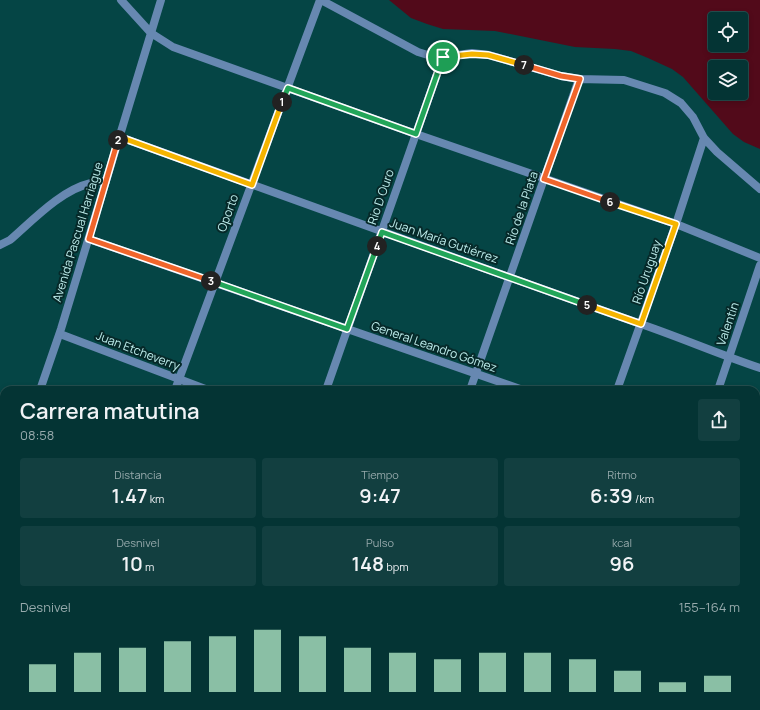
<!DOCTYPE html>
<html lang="es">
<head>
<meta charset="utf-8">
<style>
  body { margin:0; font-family:Manrope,sans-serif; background:#123f40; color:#f1f3f6; height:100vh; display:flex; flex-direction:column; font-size:15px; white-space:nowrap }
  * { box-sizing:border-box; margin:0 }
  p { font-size:13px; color:#97aaac }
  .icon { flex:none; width:22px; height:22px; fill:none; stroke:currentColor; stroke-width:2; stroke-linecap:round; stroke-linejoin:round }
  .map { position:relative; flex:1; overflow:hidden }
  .sheet { position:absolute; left:0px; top:386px; width:760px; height:324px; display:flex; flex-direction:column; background:#043434; border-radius:12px 12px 0 0; box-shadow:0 2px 6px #0003,0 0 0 1px #254f4f }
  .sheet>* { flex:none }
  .controls { position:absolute; left:708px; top:12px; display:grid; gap:8px }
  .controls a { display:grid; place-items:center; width:40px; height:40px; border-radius:4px; background:#043434; box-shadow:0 2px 6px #0003,0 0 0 1px #254f4f; font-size:20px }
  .pin { position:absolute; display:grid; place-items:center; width:34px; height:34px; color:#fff; margin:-17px; border:2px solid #fff; border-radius:50%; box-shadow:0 1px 4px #0007 }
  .km { position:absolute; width:20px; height:20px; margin:-10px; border-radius:50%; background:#222; color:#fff; font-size:11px; line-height:20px; text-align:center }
  .round { display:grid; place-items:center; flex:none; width:42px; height:42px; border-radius:4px; background:#123f40 }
  .overview { display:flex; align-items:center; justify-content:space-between; height:68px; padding:0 20px }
  h1 { font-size:22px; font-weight:600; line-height:30px }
  .figures { display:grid; grid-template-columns:repeat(3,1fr); gap:6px; height:68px; padding:4px 20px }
  .figures div { display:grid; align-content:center; border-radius:4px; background:#123f40; text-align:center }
  .figures b { font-size:20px; font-weight:600 }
  .figures small { font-size:11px; font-weight:400 }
  .figures p { font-size:11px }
  .chart { height:112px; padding:8px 20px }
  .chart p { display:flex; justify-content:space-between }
  .chart svg { width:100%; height:72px; margin-top:4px; stroke:#8abfa5; stroke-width:6 }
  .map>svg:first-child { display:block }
  .water { fill:#520a1a; fill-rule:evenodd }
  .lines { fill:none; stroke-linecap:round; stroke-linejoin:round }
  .minor { stroke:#6788b1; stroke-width:8 }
  .tertiary { stroke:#6788b1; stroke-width:8 }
  .split-1-casing { stroke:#fff; stroke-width:8 }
  .split-2-casing { stroke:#fff; stroke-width:8 }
  .split-3-casing { stroke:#fff; stroke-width:8 }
  .split-4-casing { stroke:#fff; stroke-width:8 }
  .split-5-casing { stroke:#fff; stroke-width:8 }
  .split-6-casing { stroke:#fff; stroke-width:8 }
  .split-7-casing { stroke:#fff; stroke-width:8 }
  .split-8-casing { stroke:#fff; stroke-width:8 }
  .split-1 { stroke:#22a559; stroke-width:5 }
  .split-2 { stroke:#f5b400; stroke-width:5 }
  .split-3 { stroke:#f0652b; stroke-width:5 }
  .split-4 { stroke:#22a559; stroke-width:5 }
  .split-5 { stroke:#22a559; stroke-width:5 }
  .split-6 { stroke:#f5b400; stroke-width:5 }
  .split-7 { stroke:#f0652b; stroke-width:5 }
  .split-8 { stroke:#f5b400; stroke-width:5 }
  .labels { text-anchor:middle; stroke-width:4; stroke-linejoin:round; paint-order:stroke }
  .street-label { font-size:12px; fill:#bdeceb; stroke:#062929 }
</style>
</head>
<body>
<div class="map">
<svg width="760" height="710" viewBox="0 0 760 710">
  <rect width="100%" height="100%" fill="#054545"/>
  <path class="water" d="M389 0H760V149L744 142 733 134 683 77 672 69 648 58 631 51 615 49 575 47 495 31 443 29 427 24 411 18ZM715 19H741V45H715ZM715 67H741V93H715Z"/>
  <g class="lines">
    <path class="minor" d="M321 0 418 52 431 56 443 57 472 53 489 55 561 76 579 79 624 80 665 93 681 103 693 117 704 138 717 152 760 189
      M151 33 161 0
      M120 137C291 199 463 261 635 322 677 336 718 354 760 368
      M89 239 523 390
      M0 245 10 240C33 220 61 190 91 183 96 181 101 181 106 181
      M60 334 208 390
      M175 390 320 0
      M326 390 443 57
      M470 390 579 79
      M617 390 676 224 704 138
      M718 390 760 265
      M756 474 760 475
      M756 538H760
      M756 640 760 639
      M129 706 130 710
      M248 706 249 710
      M359 706V710
      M737 706 738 710
      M501 710 503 706"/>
    <path class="tertiary" d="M121 0 151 33 173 47 416 134 676 224 760 258
      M40 390 61 329 151 33
      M0 508 4 498
      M0 541 4 543
      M0 651 4 675
      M9 706 10 710
      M460 706 471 710"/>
  </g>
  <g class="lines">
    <defs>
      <path id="split-1" d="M282 102 288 88 416 134 443 57"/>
      <path id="split-2" d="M118 140 120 137 252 185 282 102"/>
      <path id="split-3" d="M118 140 89 239 211 281"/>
      <path id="split-4" d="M211 281 347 329 377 246"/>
      <path id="split-5" d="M377 246 382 232 587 305"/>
      <path id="split-6" d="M587 305 641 324 676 224 610 202"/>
      <path id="split-7" d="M524 65 561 76 580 79 544 179 610 202"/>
      <path id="split-8" d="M443 57 472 54 488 55 524 65"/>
    </defs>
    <use href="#split-1" class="split-1-casing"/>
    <use href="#split-2" class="split-2-casing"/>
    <use href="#split-3" class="split-3-casing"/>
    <use href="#split-4" class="split-4-casing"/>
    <use href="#split-5" class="split-5-casing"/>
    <use href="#split-6" class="split-6-casing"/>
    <use href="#split-7" class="split-7-casing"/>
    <use href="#split-8" class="split-8-casing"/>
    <use href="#split-1" class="split-1"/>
    <use href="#split-2" class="split-2"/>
    <use href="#split-3" class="split-3"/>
    <use href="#split-4" class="split-4"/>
    <use href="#split-5" class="split-5"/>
    <use href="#split-6" class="split-6"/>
    <use href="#split-7" class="split-7"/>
    <use href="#split-8" class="split-8"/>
  </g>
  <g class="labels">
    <g class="street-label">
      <text transform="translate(381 197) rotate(-71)" y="4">Rio D Ouro</text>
      <text transform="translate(522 208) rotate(-71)" y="4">Río de la Plata</text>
      <text transform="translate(228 213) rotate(-70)" y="4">Oporto</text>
      <text transform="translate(78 232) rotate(-73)" y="4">Avenida Pascual Harriague</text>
      <text transform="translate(444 241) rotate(19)" y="4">Juan María Gutiérrez</text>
      <text transform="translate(647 272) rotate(-71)" y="4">Río Uruguay</text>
      <text transform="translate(728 324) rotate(-71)" y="4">Valentín</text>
      <text transform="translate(434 347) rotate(19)" y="4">General Leandro Gómez</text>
      <text transform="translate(138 351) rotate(21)" y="4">Juan Etcheverry</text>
    </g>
  </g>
</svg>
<div class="controls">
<a><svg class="icon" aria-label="locate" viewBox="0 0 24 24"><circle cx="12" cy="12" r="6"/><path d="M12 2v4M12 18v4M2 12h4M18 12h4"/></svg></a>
<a><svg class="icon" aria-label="layers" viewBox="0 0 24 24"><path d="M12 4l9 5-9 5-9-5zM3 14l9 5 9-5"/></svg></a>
</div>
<div class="pin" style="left:443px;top:57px;background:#1e9e55"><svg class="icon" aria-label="arrive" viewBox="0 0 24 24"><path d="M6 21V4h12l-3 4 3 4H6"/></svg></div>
<b class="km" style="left:282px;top:102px">1</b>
<b class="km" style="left:118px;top:140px">2</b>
<b class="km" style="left:211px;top:281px">3</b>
<b class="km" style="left:377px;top:246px">4</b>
<b class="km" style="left:587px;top:305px">5</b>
<b class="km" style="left:610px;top:202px">6</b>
<b class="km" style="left:524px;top:65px">7</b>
<section class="sheet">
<div class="overview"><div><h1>Carrera matutina</h1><p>08:58</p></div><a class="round"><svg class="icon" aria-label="share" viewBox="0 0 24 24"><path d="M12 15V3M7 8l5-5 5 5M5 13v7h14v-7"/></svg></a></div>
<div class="figures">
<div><p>Distancia</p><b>1.47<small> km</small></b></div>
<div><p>Tiempo</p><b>9:47</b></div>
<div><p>Ritmo</p><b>6:39<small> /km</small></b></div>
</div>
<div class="figures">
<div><p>Desnivel</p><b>10<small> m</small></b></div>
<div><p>Pulso</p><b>148<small> bpm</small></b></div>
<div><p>kcal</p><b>96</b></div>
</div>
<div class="chart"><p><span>Desnivel</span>155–164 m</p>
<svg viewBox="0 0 160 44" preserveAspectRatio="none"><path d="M5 44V27M15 44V20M25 44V17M35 44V13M45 44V10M55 44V6M65 44V10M75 44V17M85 44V20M95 44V24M105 44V20M115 44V20M125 44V24M135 44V31M145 44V38M155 44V34"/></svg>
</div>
</section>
</div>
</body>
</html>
